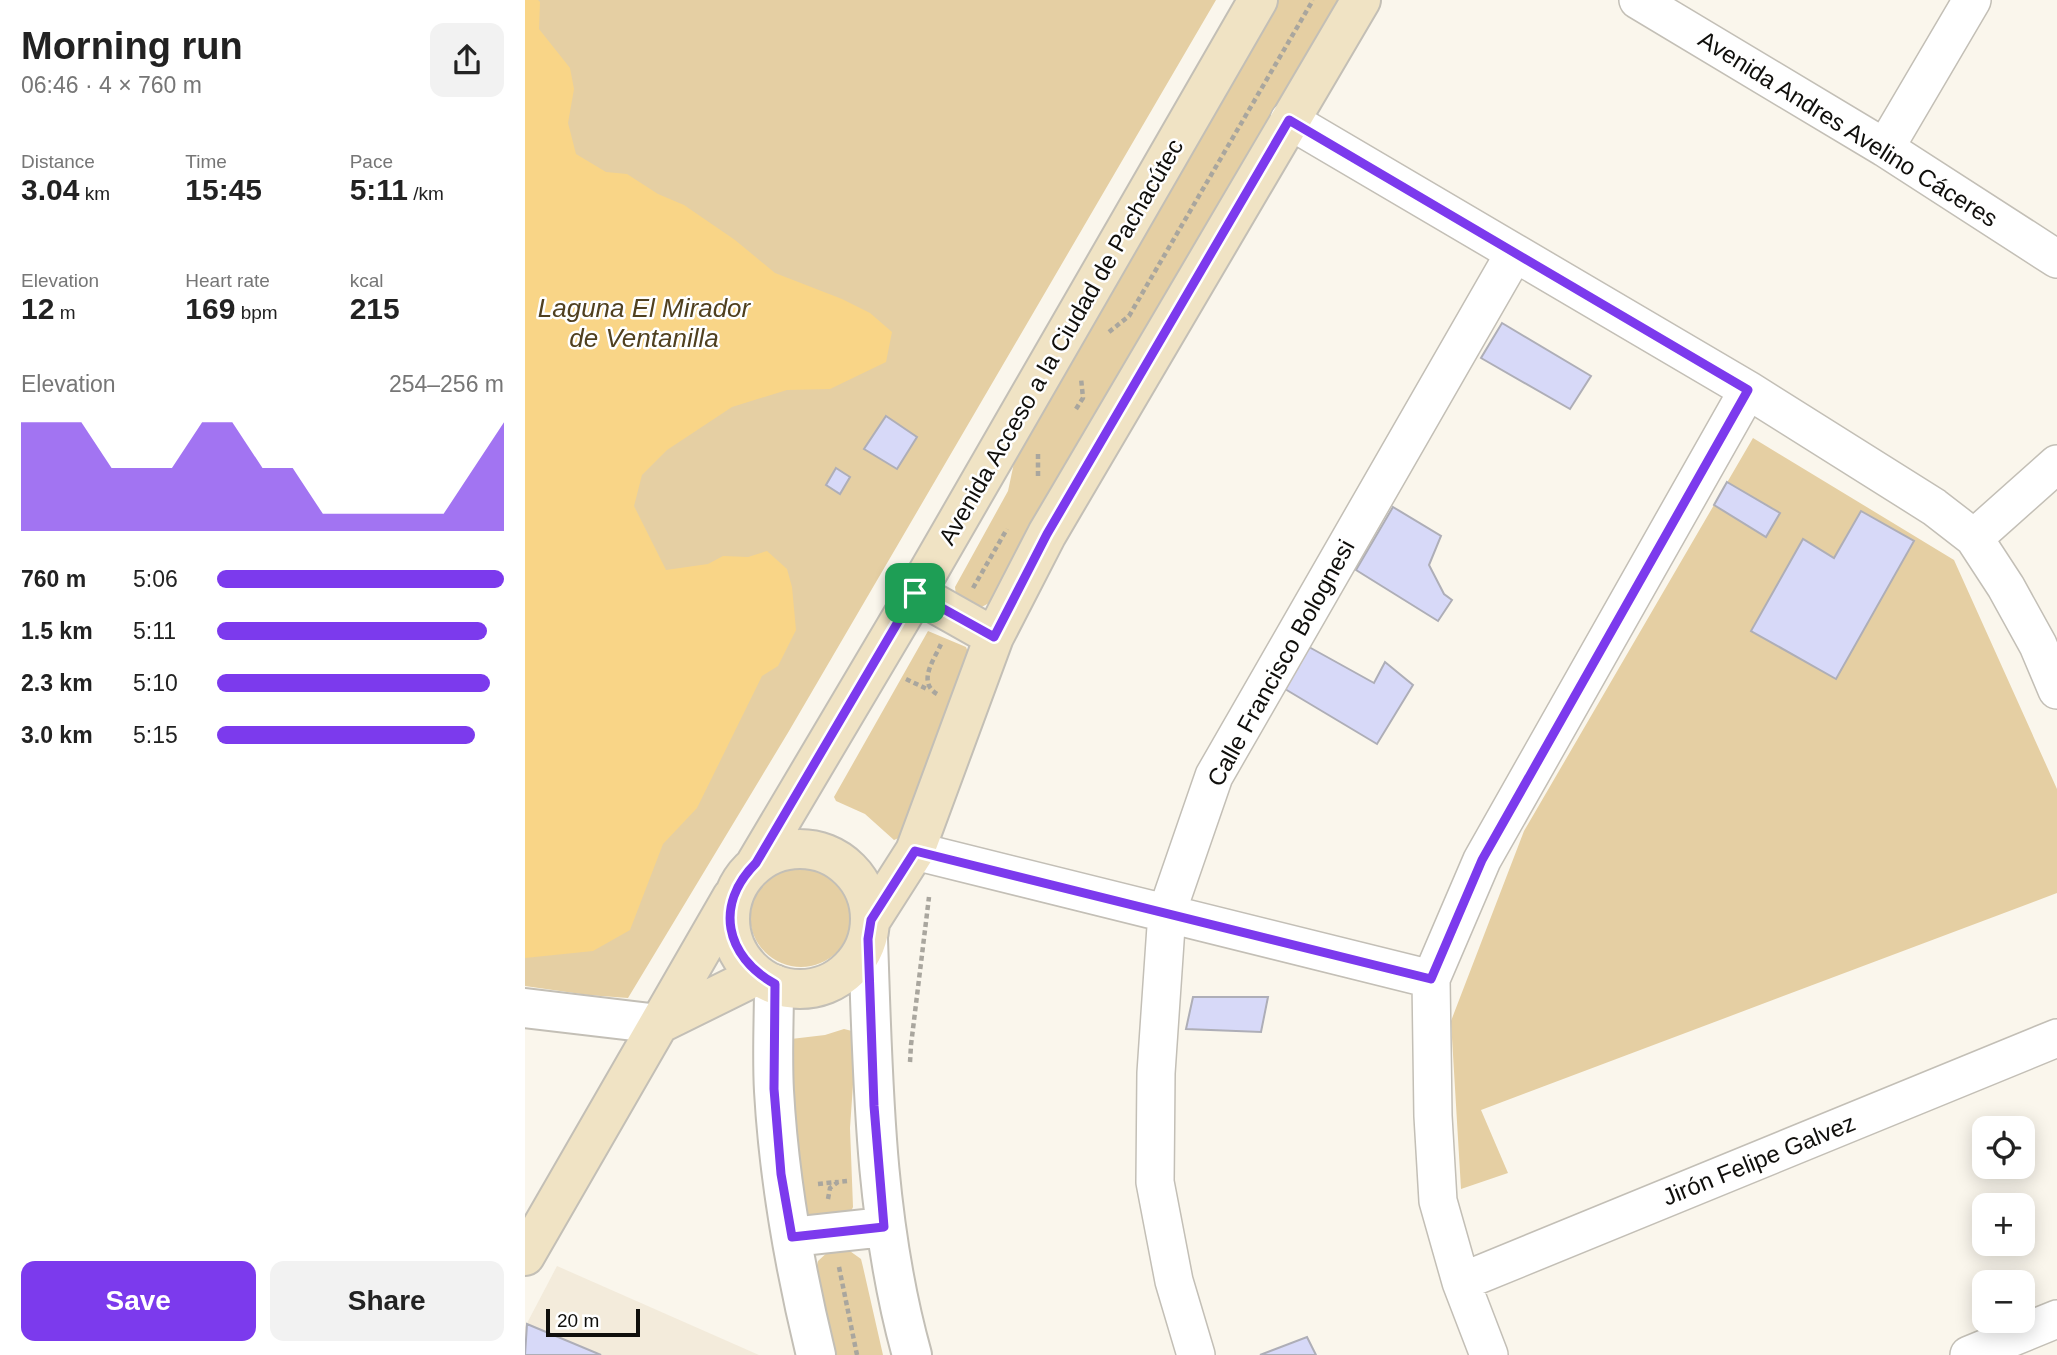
<!DOCTYPE html>
<html lang="en">
<head>
<meta charset="utf-8">
<style>
  body { margin:0; font-family:Helvetica,sans-serif; background:#f2f2f2; color:#222; height:100vh; display:flex; flex-direction:column; font-size:26px; white-space:nowrap }
  * { box-sizing:border-box; margin:0 }
  p { font-size:23px; color:#767676 }
  .icon { flex:none; width:38px; height:38px; fill:none; stroke:currentColor; stroke-width:2; stroke-linecap:round; stroke-linejoin:round }
  .map { position:relative; flex:1; overflow:hidden }
  .details { display:flex; flex-direction:column; background:#fff; width:525px }
  .details>* { flex:none }
  .fabs { position:absolute; left:1447px; top:1116px; display:grid; gap:14px }
  .fabs a { display:grid; place-items:center; width:63px; height:63px; border-radius:14px; background:#fff; box-shadow:0 4px 18px #0003; font-size:35px }
  .scale { position:absolute; left:21px; bottom:18px; width:94px; box-sizing:border-box; padding-left:7px; border:4px solid #100f0c; border-top:0; font-size:19px; line-height:24px; white-space:nowrap; color:#100f0c; -webkit-text-stroke:5px #fff; paint-order:stroke }
  .pin { position:absolute; display:grid; place-items:center; width:60px; height:60px; color:#fff; margin:-30px; border-radius:14px; box-shadow:0 4px 10px #0006 }
  .round { display:grid; place-items:center; flex:none; width:74px; height:74px; border-radius:14px; background:#f2f2f2 }
  .headline { display:flex; align-items:center; justify-content:space-between; height:119px; padding:0 21px }
  h1 { font-size:38px; font-weight:600; line-height:52px }
  .metrics { display:grid; grid-template-columns:repeat(3,1fr); gap:10px; height:119px; padding:7px 21px }
  .metrics div { display:grid; align-content:center }
  .metrics b { font-size:30px; font-weight:600 }
  .metrics small { font-size:19px; font-weight:400 }
  .metrics p { font-size:19px }
  .chart { height:196px; padding:14px 21px }
  .chart p { display:flex; justify-content:space-between }
  .chart svg { width:100%; height:126px; margin-top:7px; fill:#7c3aed; opacity:.7 }
  .cta { display:flex; gap:14px; margin-top:auto; padding:14px 21px }
  .cta a { flex:1; height:80px; border-radius:14px; background:#7c3aed; color:#fff; font-size:28px; font-weight:600; line-height:80px; text-align:center }
  .cta a+a { background:#f2f2f2; color:#222 }
  ul { padding:0 21px; list-style:none; font-size:23px }
  li { display:grid; grid-template-columns:112px 84px 1fr; align-items:center; height:52px }
  li i { height:18px; border-radius:9px; background:#7c3aed }
  main { display:flex; flex:1; min-height:0 }
  .map>svg:first-child { display:block }
  .built { fill:#f3ebdb }
  .green { fill:#e5cfa3 }
  .water { fill:#f9d587 }
  .building { fill:#d7d9f8; stroke:#aeaeb7; stroke-width:2 }
  .lines { fill:none; stroke-linecap:round; stroke-linejoin:round }
  .minor-casing { stroke:#c3bfb6; stroke-width:40 }
  .tertiary-casing { stroke:#c3bfb6; stroke-width:42 }
  .secondary-casing { stroke:#c3bfb6; stroke-width:42 }
  .path { stroke:#a9a69e; stroke-width:4.5; stroke-dasharray:5 3.5; stroke-linecap:butt }
  .minor { stroke:#fff; stroke-width:37 }
  .tertiary { stroke:#fff; stroke-width:38 }
  .secondary { stroke:#f0e3c4; stroke-width:38 }
  .route-casing { stroke:#fff; stroke-width:14 }
  .route { stroke:#7c3aed; stroke-width:9 }
  .labels { text-anchor:middle; stroke-width:5; stroke-linejoin:round; paint-order:stroke }
  .street-label { font-size:24px; fill:#100f0c; stroke:#fff }
  .water-label { font-size:26px; font-style:italic; fill:#50401f; stroke:#fff }
</style>
</head>
<body>
<main>
<section class="details">
<div class="headline"><div><h1>Morning run</h1><p>06:46 · 4 × 760 m</p></div><a class="round"><svg class="icon" aria-label="share" viewBox="0 0 24 24"><path d="M12 15V3M7 8l5-5 5 5M5 13v7h14v-7"/></svg></a></div>
<div class="metrics">
<div><p>Distance</p><b>3.04<small> km</small></b></div>
<div><p>Time</p><b>15:45</b></div>
<div><p>Pace</p><b>5:11<small> /km</small></b></div>
</div>
<div class="metrics">
<div><p>Elevation</p><b>12<small> m</small></b></div>
<div><p>Heart rate</p><b>169<small> bpm</small></b></div>
<div><p>kcal</p><b>215</b></div>
</div>
<div class="chart"><p><span>Elevation</span>254–256 m</p>
<svg viewBox="0 0 160 44" preserveAspectRatio="none"><path d="M0 44V6L10 6L20 6L30 22L40 22L50 22L60 6L70 6L80 22L90 22L100 38L110 38L120 38L130 38L140 38L150 22L160 6V44z"/></svg>
</div>
<ul>
<li><b>760 m</b>5:06<i style="width:100%"></i></li>
<li><b>1.5 km</b>5:11<i style="width:94%"></i></li>
<li><b>2.3 km</b>5:10<i style="width:95%"></i></li>
<li><b>3.0 km</b>5:15<i style="width:90%"></i></li>
</ul>
<div class="cta"><a>Save</a><a>Share</a></div>
</section>
<div class="map">
<svg width="1532" height="1355" viewBox="0 0 1532 1355">
  <rect width="100%" height="100%" fill="#faf6ec"/>
  <path class="built" d="M32 1266 234 1355H0V1327Z"/>
  <path class="green" d="M0 0H691L264 731 103 998 63 995 0 986Z
    M749 0H817L466 602 451 610 431 596 430 587 483 491 493 444Z
    M1228 438 1429 560 1532 789V893L956 1110 983 1173 936 1189 926 1021 999 831Z
    M403 631 441 647 443 652 376 837 369 840 340 814 311 801 309 797Z
    M225 916a51 51 0 1 1 102 0a51 51 0 1 1-102 0Z
    M319 1029 327 1031 331 1041 325 1128 328 1207 325 1214 280 1219 267 1135 266 1039 300 1035Z
    M322 1249 336 1259 338 1267 358 1355H307L291 1270 293 1261 305 1250Z"/>
  <path class="water" d="M0 0H13L15 2 14 29 45 68 49 89 43 123 51 154 81 172 102 174 133 194 159 205 210 240 250 273 317 299 345 313 367 332 361 362 305 389 262 390 207 407 142 450 117 475 109 506 141 570 183 564 198 556 223 557 242 551 262 569 267 587 271 630 253 666 237 676 172 808 138 844 105 930 68 951 0 958Z"/>
  <path class="building" d="M977 323 1066 376 1045 409 956 358Z
    M361 416 392 437 372 469 339 449Z
    M311 468 325 477 315 494 301 485Z
    M1202 482 1255 513 1241 537 1189 505Z
    M868 507 916 536 904 565 919 594 927 600 913 621 831 570Z
    M1336 511 1389 541 1311 679 1226 631 1278 539 1309 558Z
    M784 647 849 683 860 662 888 685 852 744 760 689Z
    M668 997H743L736 1032 661 1029Z
    M2 1324 76 1355H0Z
    M782 1337 791 1355H735Z"/>
  <g class="lines">
    <defs>
      <path id="minor" d="M1113 0 1360 148 1532 259
        M764 120 1223 390 1409 507 1449 538 1481 587 1513 645 1532 690
        M1360 148 1447 0
        M1449 538 1532 464
        M390 851 906 979
        M936 1282 1532 1038
        M671 1355 649 1281 630 1182 631 1073 642 912 689 776 989 254
        M964 1355 936 1282 913 1201 908 1116 906 979 957 860 1223 390
        M1444 1355 1532 1319"/>
      <path id="tertiary" d="M343 939C348 1079 349 1219 387 1355
        M249 984C249 1020 247 1056 249 1091 254 1180 270 1269 291 1355
        M0 1008 134 1024
        M267 1237 359 1227"/>
      <path id="secondary" d="M391 593 469 637
        M205 919a70 70 0 1 1 140 0a70 70 0 1 1-140 0Z
        M231 863 391 593 733 0
        M346 920 390 851 469 637 522 534 836 0
        M134 1024 233 975
        M0 1256 207 897"/>
    </defs>
    <use href="#minor" class="minor-casing"/>
    <use href="#tertiary" class="tertiary-casing"/>
    <use href="#secondary" class="secondary-casing"/>
    <path class="path" d="M584 332 604 316 788 0
      M551 409 558 398 556 378
      M513 476V452
      M448 588 482 529
      M381 679 404 690
      M412 694C392 682 409 660 416 644
      M385 1062 386 1045 404 897
      M293 1184 312 1182
      M303 1199 305 1188 313 1182 322 1181
      M314 1267 332 1355"/>
    <use href="#minor" class="minor"/>
    <use href="#tertiary" class="tertiary"/>
    <use href="#secondary" class="secondary"/>
  </g>
  <g class="lines">
    <defs>
      <path id="route" d="M764 120 1223 390 957 860 906 979 390 851 346 920 343 939 349 1106 359 1227 267 1237 256 1174 249 1089 250 984C200 956 189 905 231 863L390 593 469 637 522 534Z"/>
    </defs>
    <use href="#route" class="route-casing"/>
    <use href="#route" class="route"/>
  </g>
  <g class="labels">
    <g class="street-label">
      <text transform="translate(1323 129) rotate(32)" y="8">Avenida Andres Avelino Cáceres</text>
      <text transform="translate(536 342) rotate(-60)" y="8">Avenida Acceso a la Ciudad de Pachacútec</text>
      <text transform="translate(756 663) rotate(-61)" y="8">Calle Francisco Bolognesi</text>
      <text transform="translate(1234 1160) rotate(-22)" y="8">Jirón Felipe Galvez</text>
    </g>
    <g class="water-label">
      <text x="119" y="317">Laguna El Mirador<tspan x="119" dy="30">de Ventanilla</tspan></text>
    </g>
  </g>
</svg>
<div class="fabs">
<a><svg class="icon" aria-label="locate" viewBox="0 0 24 24"><circle cx="12" cy="12" r="6"/><path d="M12 2v4M12 18v4M2 12h4M18 12h4"/></svg></a>
<a>+</a>
<a>−</a>
</div>
<div class="scale">20 m</div>
<div class="pin" style="left:390px;top:593px;background:#1e9e55"><svg class="icon" aria-label="arrive" viewBox="0 0 24 24"><path d="M6 21V4h12l-3 4 3 4H6"/></svg></div>
</div>
</main>
</body>
</html>
